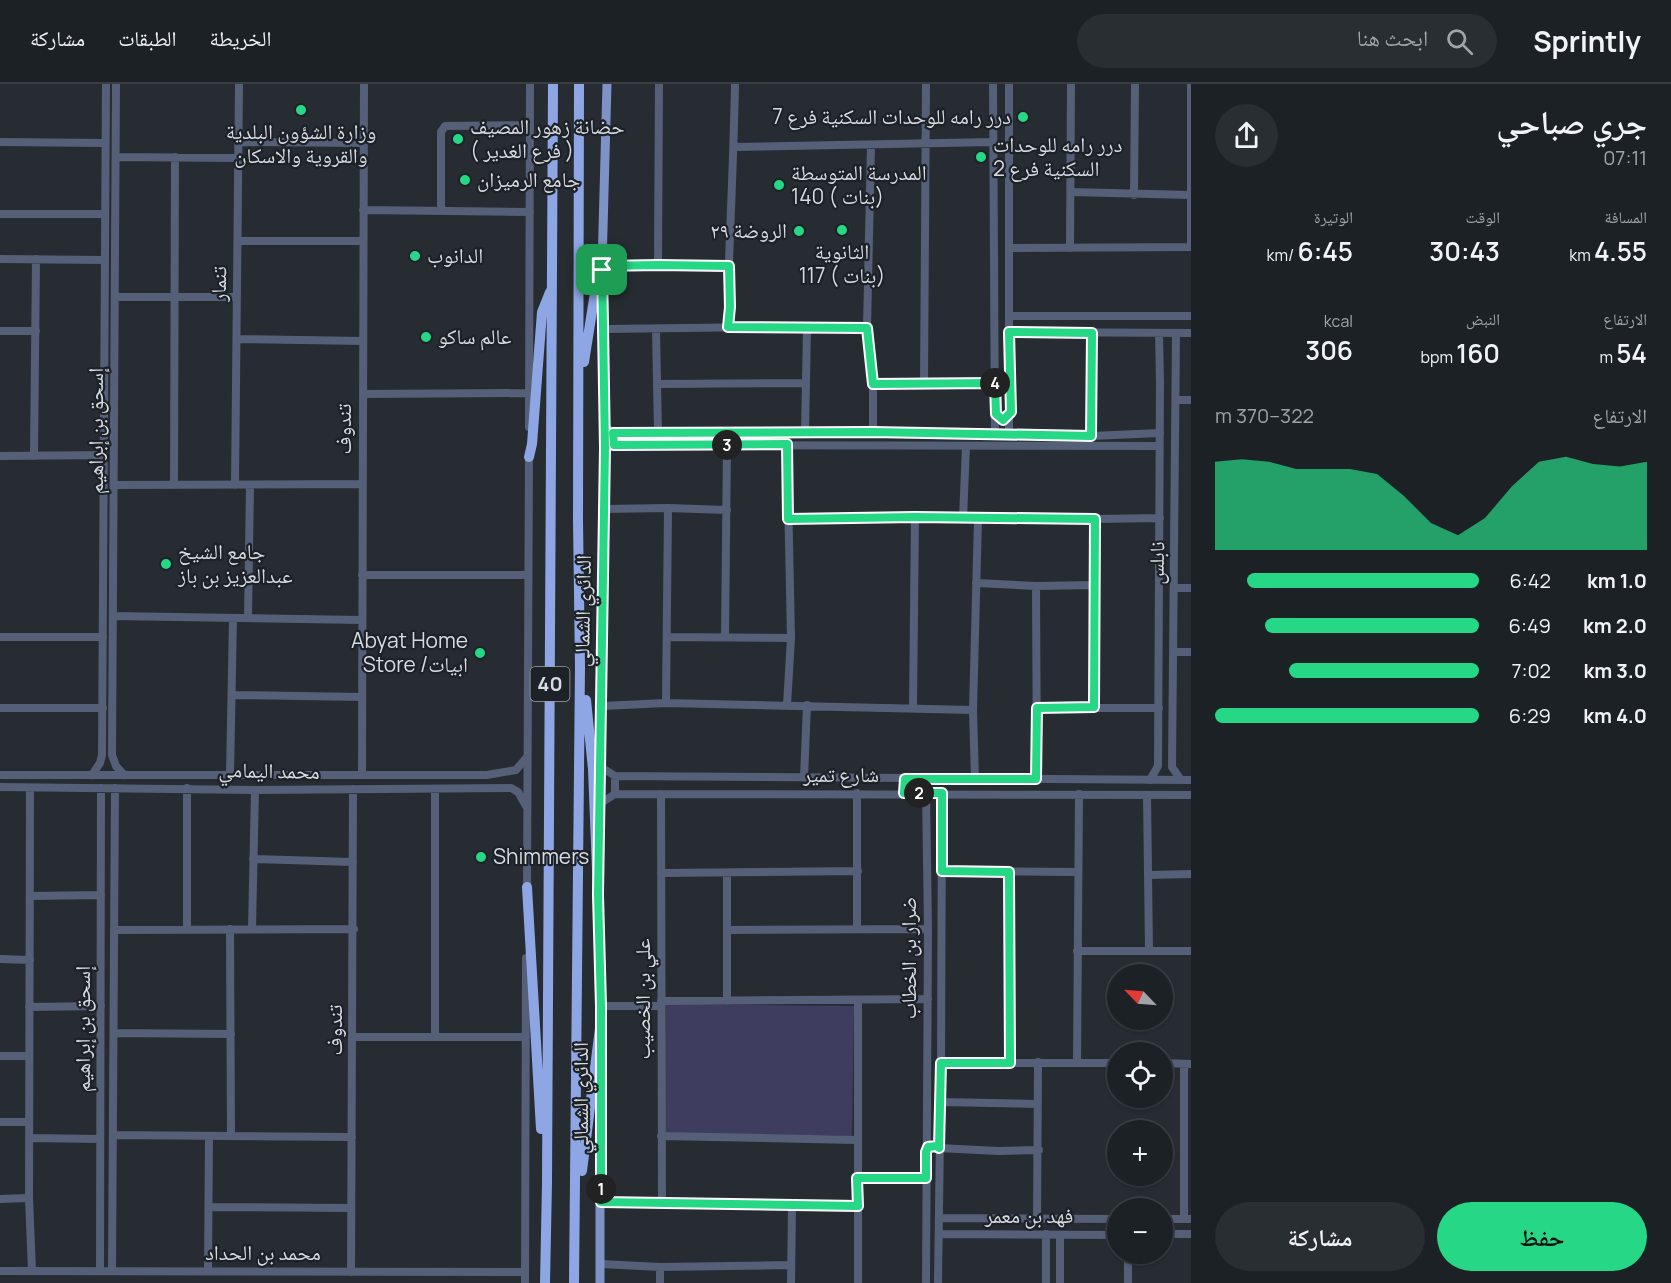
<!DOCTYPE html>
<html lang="ar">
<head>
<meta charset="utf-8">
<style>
  body { margin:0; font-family:Manrope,"Noto Naskh Arabic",sans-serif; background:#292e32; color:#f1f3f6; direction:rtl; height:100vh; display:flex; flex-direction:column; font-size:22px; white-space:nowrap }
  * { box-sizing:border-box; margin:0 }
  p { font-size:20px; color:#a0a3a7 }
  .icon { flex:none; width:33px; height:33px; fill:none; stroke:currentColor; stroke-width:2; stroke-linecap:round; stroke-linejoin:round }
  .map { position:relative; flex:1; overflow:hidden; direction:ltr }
  .sheet { display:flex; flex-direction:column; background:#1c2126; width:480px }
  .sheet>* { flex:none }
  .needle { width:39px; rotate:295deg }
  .tools { position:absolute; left:1107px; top:880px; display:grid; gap:12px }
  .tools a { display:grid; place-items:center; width:66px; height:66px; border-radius:50%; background:#1c2126; box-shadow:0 2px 4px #0004,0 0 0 2px #3a3e43; font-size:30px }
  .pin { position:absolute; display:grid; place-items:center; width:51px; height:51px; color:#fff; margin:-26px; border-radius:12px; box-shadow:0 3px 9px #0006 }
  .km { position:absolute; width:30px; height:30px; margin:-15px; border-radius:50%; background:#222; color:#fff; font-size:16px; line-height:30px; text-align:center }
  .round { display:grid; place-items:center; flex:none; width:63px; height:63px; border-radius:32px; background:#292e32 }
  .head { display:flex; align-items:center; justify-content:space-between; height:102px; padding:0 24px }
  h1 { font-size:33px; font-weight:600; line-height:45px }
  .metrics { display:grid; grid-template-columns:repeat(3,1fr); gap:9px; height:102px; padding:6px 24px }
  .metrics div { display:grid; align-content:center }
  .metrics b { font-size:26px; font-weight:600 }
  .metrics small { font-size:16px; font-weight:400 }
  .metrics p { font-size:16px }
  .chart { height:168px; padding:12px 24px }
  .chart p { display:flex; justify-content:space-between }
  .chart svg { width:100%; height:108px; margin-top:6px; fill:#26d885; opacity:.7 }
  .primary-button { display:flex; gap:12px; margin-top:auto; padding:12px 24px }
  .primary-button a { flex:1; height:69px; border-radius:36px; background:#26d885; color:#111; font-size:24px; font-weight:600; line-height:69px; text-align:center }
  .primary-button a+a { background:#292e32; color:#f1f3f6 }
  ul { padding:0 24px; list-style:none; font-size:20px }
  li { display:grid; grid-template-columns:96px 72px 1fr; align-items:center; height:45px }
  li i { height:15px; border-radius:8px; background:#26d885 }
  header { display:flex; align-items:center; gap:36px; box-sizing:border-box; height:84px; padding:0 30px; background:#1c2126; border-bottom:2px solid #3a3e43 }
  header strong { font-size:28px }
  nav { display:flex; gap:33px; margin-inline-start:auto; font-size:21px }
  .search { width:420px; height:54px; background:#292e32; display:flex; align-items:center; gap:15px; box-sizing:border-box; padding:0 21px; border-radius:33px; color:#a0a3a7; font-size:22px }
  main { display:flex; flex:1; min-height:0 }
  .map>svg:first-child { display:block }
  .green { fill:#3f3d5f }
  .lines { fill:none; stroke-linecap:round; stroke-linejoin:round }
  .minor { stroke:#555f78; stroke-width:8 }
  .major { stroke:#7e92c5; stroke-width:9 }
  .highway { stroke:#8ea6e3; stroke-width:10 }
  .route-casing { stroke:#fff; stroke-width:12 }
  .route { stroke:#26d885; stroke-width:8 }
  .poi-dot { fill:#26d885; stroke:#1c2228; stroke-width:2 }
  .labels { text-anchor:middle; stroke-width:4.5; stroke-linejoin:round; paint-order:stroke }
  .shield { fill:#1c2228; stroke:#9fa3a8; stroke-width:1.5 }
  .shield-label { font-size:20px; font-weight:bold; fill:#d7dadf }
  .poi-label { font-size:21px; fill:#d7dadf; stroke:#1c2228; text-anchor:start }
  .street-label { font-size:21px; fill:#d7dadf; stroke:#1c2228 }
</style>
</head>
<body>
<header>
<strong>Sprintly</strong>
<div class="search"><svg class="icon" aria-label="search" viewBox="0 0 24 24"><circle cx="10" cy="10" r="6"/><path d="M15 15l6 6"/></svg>ابحث هنا</div>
<nav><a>الخريطة</a><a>الطبقات</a><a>مشاركة</a></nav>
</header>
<main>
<section class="sheet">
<div class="head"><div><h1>جري صباحي</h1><p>07:11</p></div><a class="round"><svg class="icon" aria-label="share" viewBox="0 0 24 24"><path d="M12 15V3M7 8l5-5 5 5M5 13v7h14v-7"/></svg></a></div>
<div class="metrics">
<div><p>المسافة</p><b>4.55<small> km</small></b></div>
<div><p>الوقت</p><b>30:43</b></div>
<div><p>الوتيرة</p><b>6:45<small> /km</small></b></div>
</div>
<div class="metrics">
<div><p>الارتفاع</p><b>54<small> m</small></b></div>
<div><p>النبض</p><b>160<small> bpm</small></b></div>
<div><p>kcal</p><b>306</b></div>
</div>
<div class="chart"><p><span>الارتفاع</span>322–370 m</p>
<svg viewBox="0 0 160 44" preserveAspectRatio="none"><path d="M0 44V8L10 7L20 8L30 11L40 11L50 11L60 13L70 22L80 33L90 38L100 31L110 18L120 8L130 6L140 9L150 10L160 8V44z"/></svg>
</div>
<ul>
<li><b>1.0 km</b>6:42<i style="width:88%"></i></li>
<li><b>2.0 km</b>6:49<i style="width:81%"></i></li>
<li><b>3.0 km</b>7:02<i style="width:72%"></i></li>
<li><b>4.0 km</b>6:29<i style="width:100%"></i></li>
</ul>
<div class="primary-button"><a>حفظ</a><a>مشاركة</a></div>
</section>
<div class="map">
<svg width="1191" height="1199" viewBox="0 0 1191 1199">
  <rect width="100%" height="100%" fill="#262c32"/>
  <path class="green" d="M666 920 854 922 852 1052 664 1049Z"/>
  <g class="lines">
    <path class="minor" d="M116 0 112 671 116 682 124 691
      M993 0 995 350
      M1009 0V351
      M1191 0V163
      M0 58 105 59
      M239 58 363 59
      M871 61 867 244 873 300V348
      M734 63 993 58
      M116 73 238 74
      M1071 108 1190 111
      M1134 111 1135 0
      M363 126 530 128
      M441 126V48L445 42 530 41
      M0 130H105
      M238 157H363
      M1010 164 1191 163
      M1070 164 1071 0
      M0 175 105 176
      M658 181 659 0
      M602 182H729
      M115 213H237
      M1009 232H1191
      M728 243C731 222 728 201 729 179 731 119 734 60 735 0
      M604 245 766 243 867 244
      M656 245 658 349
      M0 247H36
      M1009 248 1191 249
      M1176 249 1172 683 1181 696
      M237 255 363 257
      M924 299 926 0
      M658 300 806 299
      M873 300 995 299
      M363 310 529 309
      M1177 316H1191
      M604 341 613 349 873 348 1091 352 1160 349
      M529 343 530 0
      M805 349 807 244
      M1091 352 1092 249
      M787 360 791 554 787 621
      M605 364 614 361 1159 362
      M0 372 104 371
      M34 372 36 175
      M114 401 362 400
      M174 401 175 73
      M235 401 239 0
      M604 425 668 424 727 426
      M963 435 966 362
      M788 436 915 433 1095 435 1160 434
      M362 491H528
      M976 499 1036 502 1094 501
      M1036 502 1037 695
      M1174 504H1191
      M113 532 362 536
      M248 534 250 401
      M0 553H103
      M667 553 791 554
      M725 553 727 361
      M1173 568H1191
      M232 611 362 613
      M666 619 668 424
      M602 622 666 619 973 626
      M913 623 915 433
      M1094 623 1095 435
      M0 624H103
      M1037 624H1159
      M601 683 615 692 1191 696
      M0 691H487L516 686 527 673
      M92 691 100 679 102 671 106 0
      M230 691 233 534
      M362 691 364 0
      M804 694 807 621
      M975 696 973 626 978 435
      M1150 696 1158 682 1160 299 1159 249
      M0 703 255 706 511 704 518 708 526 722
      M30 704 29 1114 32 1187
      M926 709 928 845 926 1199
      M615 710V692
      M661 710 662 1119
      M1147 711 1149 866
      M601 719 615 710 1191 711
      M253 775 353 778
      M942 787 1077 788
      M1009 788 1010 979
      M661 789 858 787
      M727 789V917
      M1149 791 1191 790
      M527 805 529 370
      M30 812 101 811
      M187 845V704
      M230 845 231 1052
      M252 845 255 706
      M857 845V709
      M115 846 354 845
      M727 846 928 845
      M1077 867H1191
      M0 875 30 876
      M858 916V1199
      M661 917 928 915
      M601 922H661
      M29 923 101 922
      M114 949 231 950
      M435 952V705
      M353 953H526
      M0 972H29
      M1077 978 1079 710
      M941 979H1118
      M1162 979 1191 980
      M941 1018 1037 1020
      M0 1038H29
      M113 1051 352 1053
      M661 1052 857 1056
      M29 1054 100 1055
      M936 1062 939 1064 998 1067 1039 1066
      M857 1094H926
      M0 1115 29 1114
      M601 1118 858 1122
      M209 1123 351 1124
      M940 1134 1118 1135
      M1037 1134 1038 978
      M1162 1135H1191
      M1184 1135V980
      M939 1150 1118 1151
      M1046 1150V1199
      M1162 1150H1191
      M1128 1170V1199
      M601 1180 660 1183 791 1181
      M0 1187 525 1188
      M100 1187 101 704
      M112 1187 115 704
      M208 1187 209 1052
      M351 1188 353 705
      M525 1199 526 874
      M660 1199V1183
      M791 1199 792 1122
      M938 1199 941 979 942 709
      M1060 1199V1151"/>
    <path class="major" d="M600 747 605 364 602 182 607 0
      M598 805 600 951
      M600 1199V973"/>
    <path class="highway" d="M584 278 597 196 602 185
      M529 373 532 360 542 228 550 208
      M586 616 593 685 598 811
      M527 803 541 1045
      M582 1087 600 944
      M545 1199 547 1099 553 0
      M574 1199 580 583 578 436 579 0"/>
  </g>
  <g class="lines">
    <defs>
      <path id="route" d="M658 181 729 182 730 223 728 243 867 244 873 300 995 299 996 330 1003 336 1011 328 1009 248 1092 249 1091 352 873 348 613 349 614 361 787 360 788 435 915 433 1095 435 1094 623 1037 624 1036 695H905L904 709H942V787L1009 788 1010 979H941L939 1064 936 1062 928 1063 926 1068V1094H857L858 1122 601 1118V922L598 811 605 364 602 182Z"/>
    </defs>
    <use href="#route" class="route-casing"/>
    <use href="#route" class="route"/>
  </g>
  <g class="poi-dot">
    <circle cx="301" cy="26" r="6"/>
    <circle cx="1023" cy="33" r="6"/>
    <circle cx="458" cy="55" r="6"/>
    <circle cx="981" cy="73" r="6"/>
    <circle cx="465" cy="96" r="6"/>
    <circle cx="779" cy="101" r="6"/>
    <circle cx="842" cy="146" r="6"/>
    <circle cx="799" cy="147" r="6"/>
    <circle cx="415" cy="172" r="6"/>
    <circle cx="426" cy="253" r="6"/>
    <circle cx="166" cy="480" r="6"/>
    <circle cx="480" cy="569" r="6"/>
    <circle cx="481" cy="773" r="6"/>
  </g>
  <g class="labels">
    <rect class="shield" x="530.5" y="583" width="39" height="34" rx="4.5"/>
    <g class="shield-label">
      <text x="550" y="607">40</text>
    </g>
    <g class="poi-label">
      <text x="1011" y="40" text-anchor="end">درر رامه للوحدات السكنية فرع 7</text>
      <text x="470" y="50">حضانة زهور المصيف<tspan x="470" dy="24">( فرع الغدير )</tspan></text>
      <text x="301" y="55" text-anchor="middle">وزارة الشؤون البلدية<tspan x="301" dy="24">والقروية والاسكان</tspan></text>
      <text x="993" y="68">درر رامه للوحدات<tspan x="993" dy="24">السكنية فرع 2</tspan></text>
      <text x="791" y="96">المدرسة المتوسطة<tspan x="791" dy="24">140 ( بنات)</tspan></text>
      <text x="477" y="103">جامع الرميزان</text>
      <text x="787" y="154" text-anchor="end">الروضة ٢٩</text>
      <text x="842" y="175" text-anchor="middle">الثانوية<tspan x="842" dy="24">117 ( بنات)</tspan></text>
      <text x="427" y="179">الدانوب</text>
      <text x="438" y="260">عالم ساكو</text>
      <text x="178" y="475">جامع الشيخ<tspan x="178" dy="24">عبدالعزيز بن باز</tspan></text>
      <text x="468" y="564" text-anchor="end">Abyat Home<tspan x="468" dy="24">Store /ابيات</tspan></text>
      <text x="493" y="780">Shimmers</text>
    </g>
    <g class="street-label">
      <text transform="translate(219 200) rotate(-89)" y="7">تنمار</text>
      <text transform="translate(344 345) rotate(-90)" y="7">تندوف</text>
      <text transform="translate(96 347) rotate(-90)" y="7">إسحق بن إبراهيم</text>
      <text transform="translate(1157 479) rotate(-89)" y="7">نابلس</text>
      <text transform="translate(583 527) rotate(-89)" y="7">الدائري الشمالي</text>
      <text transform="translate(269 687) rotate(1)" y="7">محمد اليمامي</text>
      <text x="841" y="698">شارع تمير</text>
      <text transform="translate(909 874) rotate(-90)" y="7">ضرار بن الخطاب</text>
      <text transform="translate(643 915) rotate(-90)" y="7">علي بن الخصيب</text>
      <text transform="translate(83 945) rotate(-90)" y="7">إسحق بن إبراهيم</text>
      <text transform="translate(335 946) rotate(-90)" y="7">تندوف</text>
      <text transform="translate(581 1014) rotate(-90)" y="7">الدائري الشمالي</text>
      <text x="1029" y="1139">فهد بن معمر</text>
      <text x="263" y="1176">محمد بن الحداد</text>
    </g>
  </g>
</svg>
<div class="tools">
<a><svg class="needle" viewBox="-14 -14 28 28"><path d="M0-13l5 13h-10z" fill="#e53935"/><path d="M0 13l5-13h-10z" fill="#a0a3a7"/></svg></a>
<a><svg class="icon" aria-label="locate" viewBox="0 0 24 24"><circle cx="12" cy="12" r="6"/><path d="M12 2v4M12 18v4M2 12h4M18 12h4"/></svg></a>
<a>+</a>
<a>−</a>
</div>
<div class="pin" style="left:602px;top:186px;background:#1e9e55"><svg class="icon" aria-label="arrive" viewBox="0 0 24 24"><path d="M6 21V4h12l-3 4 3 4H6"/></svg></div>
<b class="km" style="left:601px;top:1105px">1</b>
<b class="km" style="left:919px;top:709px">2</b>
<b class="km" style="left:727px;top:361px">3</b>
<b class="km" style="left:995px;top:299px">4</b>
</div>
</main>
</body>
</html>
